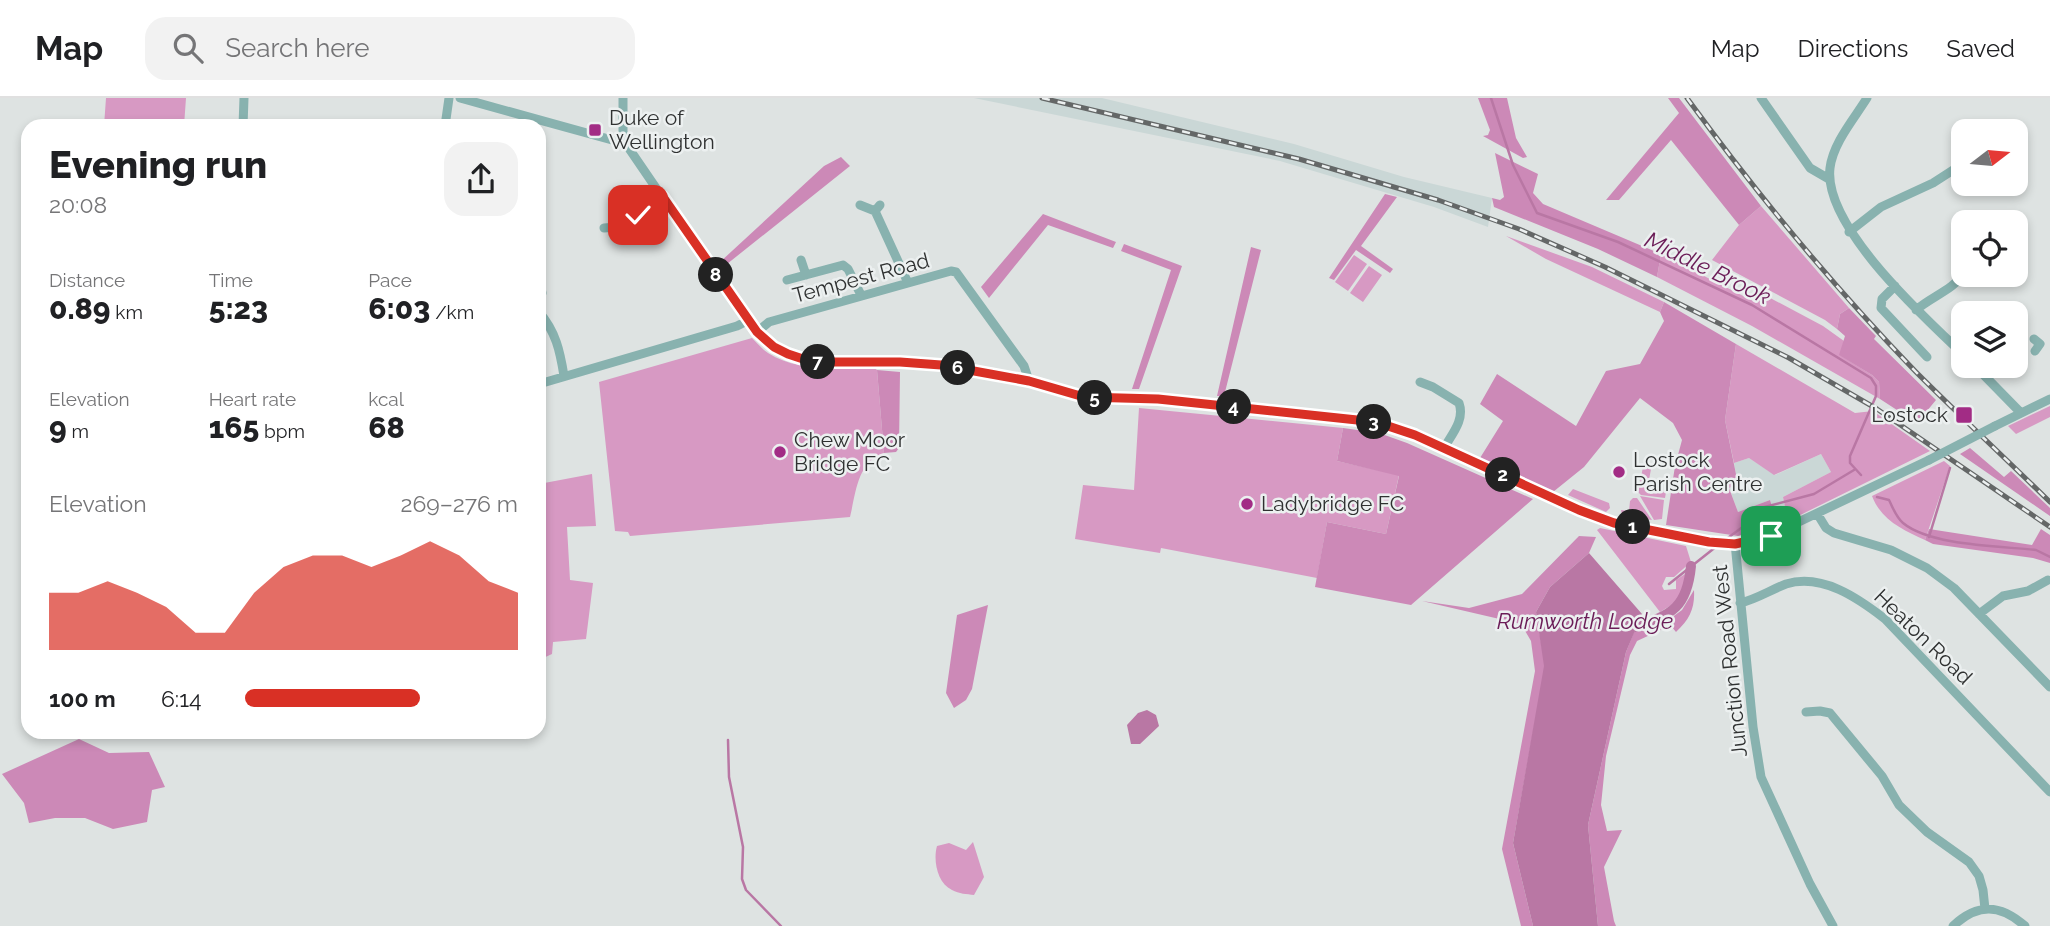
<!DOCTYPE html>
<html lang="en">
<head>
<meta charset="utf-8">
<style>
  body { margin:0; font-family:Raleway,sans-serif; background:#f2f2f2; color:#202124; height:100vh; display:flex; flex-direction:column; font-size:26px; white-space:nowrap }
  * { box-sizing:border-box; margin:0 }
  p { font-size:23px; color:#757577 }
  .icon { flex:none; width:38px; height:38px; fill:none; stroke:currentColor; stroke-width:2; stroke-linecap:round; stroke-linejoin:round }
  .map { position:relative; flex:1; overflow:hidden }
  .side { position:absolute; left:21px; top:21px; width:525px; height:620px; display:flex; flex-direction:column; background:#fff; border-radius:21px; box-shadow:0 4px 10px #0003 }
  .side>* { flex:none }
  .needle { width:46px; rotate:74deg }
  .fabs { position:absolute; left:1951px; top:21px; display:grid; gap:14px }
  .fabs a { display:grid; place-items:center; width:77px; height:77px; border-radius:14px; background:#fff; box-shadow:0 4px 10px #0003; font-size:35px }
  .pin { position:absolute; display:grid; place-items:center; width:60px; height:60px; color:#fff; margin:-30px; border-radius:14px; box-shadow:0 4px 10px #0006 }
  .km { position:absolute; width:35px; height:35px; margin:-18px; border-radius:50%; background:#222; color:#fff; font-size:19px; line-height:35px; text-align:center }
  .round { display:grid; place-items:center; flex:none; width:74px; height:74px; border-radius:21px; background:#f2f2f2 }
  .head { display:flex; align-items:center; justify-content:space-between; height:119px; padding:0 28px }
  h1 { font-size:38px; font-weight:800; line-height:52px }
  .figures { display:grid; grid-template-columns:repeat(3,1fr); gap:10px; height:119px; padding:7px 28px }
  .figures div { display:grid; align-content:center }
  .figures b { font-size:30px; font-weight:800 }
  .figures small { font-size:19px; font-weight:400 }
  .figures p { font-size:19px }
  .chart { height:196px; padding:14px 28px }
  .chart p { display:flex; justify-content:space-between }
  .chart svg { width:100%; height:126px; margin-top:7px; fill:#d93025; opacity:.7 }
  ul { padding:0 28px; list-style:none; font-size:23px }
  li { display:grid; grid-template-columns:112px 84px 1fr; align-items:center; height:52px }
  li i { height:18px; border-radius:9px; background:#d93025 }
  header { display:flex; align-items:center; gap:42px; box-sizing:border-box; height:98px; padding:0 35px; background:#fff; border-bottom:2px solid #e0e0e0 }
  header strong { font-size:33px }
  nav { display:flex; gap:38px; margin-inline-start:auto; font-size:24px }
  .search { width:490px; height:63px; background:#f2f2f2; display:flex; align-items:center; gap:18px; box-sizing:border-box; padding:0 24px; border-radius:21px; color:#757577; font-size:26px }
  .map>svg:first-child { display:block }
  .built { fill:#cad7d6 }
  .green { fill:#d799c3 }
  .forest { fill:#cc89b7 }
  .water { fill:#b977a4 }
  .lines { fill:none; stroke-linecap:round; stroke-linejoin:round }
  .stream { stroke:#b977a4; stroke-width:2.5 }
  .canal { stroke:#b977a4; stroke-width:10 }
  .minor { stroke:#88b2af; stroke-width:9 }
  .rail-casing { stroke:#646767; stroke-width:5 }
  .rail { stroke:#ecf0f0; stroke-width:2.5; stroke-dasharray:8; stroke-linecap:butt }
  .minor-bridge { stroke:#88b2af; stroke-width:9 }
  .route-casing { stroke:#fff; stroke-width:14 }
  .route { stroke:#d93025; stroke-width:9 }
  .poi-dot { fill:#a22c85; stroke:#ecf0f0; stroke-width:2.5 }
  .labels { text-anchor:middle; stroke-width:5; stroke-linejoin:round; paint-order:stroke }
  .poi-label { font-size:21px; fill:#2f3131; stroke:#ecf0f0; text-anchor:start }
  .street-label { font-size:21px; fill:#2f3131; stroke:#ecf0f0 }
  .water-label { font-size:23px; font-style:italic; fill:#6b1c57; stroke:#ecf0f0 }
</style>
</head>
<body>
<header>
<strong>Map</strong>
<div class="search"><svg class="icon" aria-label="search" viewBox="0 0 24 24"><circle cx="10" cy="10" r="6"/><path d="M15 15l6 6"/></svg>Search here</div>
<nav><a>Map</a><a>Directions</a><a>Saved</a></nav>
</header>
<div class="map">
<svg width="2050" height="828" viewBox="0 0 2050 828">
  <rect width="100%" height="100%" fill="#dee3e2"/>
  <path class="built" d="M974 0H1102L1294 46 1404 79 1492 100 1488 129 1434 109 1280 63Z
    M1821 356 1831 374 1783 399 1788 423 1778 427 1770 402 1738 414 1729 389 1738 386 1734 365 1749 360 1775 377Z"/>
  <path class="green" d="M106 0H186L184 28H104Z
    M1761 108 1849 210 1840 216 1837 231 1825 222 1712 162 1739 127Z
    M1506 138 1592 169 1664 204 1660 214 1546 161Z
    M1661 156 1753 203 1759 194 1823 228 1844 243 1840 257 1872 277 1879 284 1880 301 1752 228 1657 179Z
    M1354 157 1367 166 1348 193 1335 184Z
    M1369 168 1382 177 1363 204 1350 195Z
    M752 240C757 245 762 251 768 255 799 275 839 269 873 269L877 272 884 355C857 364 856 395 850 419L630 438 628 434 615 433 599 284Z
    M1736 246 1855 315 1873 313 1930 353 1788 423 1783 399 1831 374 1821 356 1774 377 1749 360 1734 365 1725 322Z
    M2050 308V319L2016 336 2008 328Z
    M1139 310 1343 330 1337 363 1399 377 1386 436 1327 424 1317 480 1161 450 1160 455 1075 441 1083 387 1134 392Z
    M1944 363 1950 368 1925 442C1903 432 1881 422 1872 398Z
    M1643 369 1651 371 1649 382 1645 381 1644 390 1650 391V396L1666 394 1665 400 1641 397 1638 394Z
    M592 376 596 428 567 429 570 482 593 485 586 541 553 544 552 556 539 562V386Z
    M1573 391 1609 405 1610 410 1606 414 1568 397Z
    M1640 398 1664 402 1662 421 1654 422Z
    M1633 400H1637L1652 422 1622 417 1621 412 1629 413 1630 403Z
    M1600 430 1686 448 1691 464 1674 479H1666L1662 488 1664 492 1676 491V482L1688 474 1681 501 1660 514 1597 432Z
    M973 744 984 779 974 797C967 796 959 796 952 792 937 785 933 762 937 748L949 745 966 752Z"/>
  <path class="forest" d="M1478 0H1507L1516 40 1527 59 1523 60 1483 38 1488 37 1490 32Z
    M1668 0H1679L1761 108 1739 127 1671 42 1619 102H1606L1679 15Z
    M1495 55 1538 76 1533 95 1543 106 1661 156 1657 179 1598 151 1494 109 1492 100 1500 102 1504 99Z
    M841 59 850 68 722 170 719 165 824 68Z
    M1385 96 1397 99 1361 148 1393 171 1390 175 1356 152 1334 182 1329 180Z
    M1043 116 1116 144 1113 150 1048 127 989 200 981 189Z
    M1124 146 1182 168 1139 291H1132L1171 172 1121 153Z
    M1251 149 1261 152 1224 298H1217Z
    M1664 204 1736 246 1725 322 1738 386 1729 390 1738 414 1770 402 1778 427 1738 438 1666 427 1675 368 1682 342 1673 325 1640 300 1584 369 1553 394 1480 360 1503 323 1480 306 1497 276 1576 328 1606 273 1640 266 1664 223 1660 214Z
    M1849 210 1876 238 1874 241 1936 302 1917 325 1880 301 1879 284 1872 277 1839 257 1845 238 1837 231 1840 216Z
    M877 272 900 274 899 350 896 354 884 355Z
    M1343 330 1379 335 1407 345 1533 401 1411 507 1315 489 1327 424 1386 436 1399 378 1337 363Z
    M1970 350 2004 379 2011 373 2050 410V418L1960 356Z
    M1929 431 2032 447 2041 431 2050 437V465L2033 460 1933 446 1925 442Z
    M1579 438 1596 439 1589 455 1550 489 1536 514 1545 568 1513 745 1533 828H1521L1502 751 1535 573 1531 543 1521 526 1422 503 1469 510 1522 496Z
    M1694 492C1695 510 1690 521 1676 534L1667 523 1682 512Z
    M988 507 972 591 966 602 954 610 946 595 957 517Z
    M1661 525 1665 530 1637 543 1630 557 1606 658 1601 707 1607 733 1622 732 1604 769 1614 823 1616 828H1598L1588 727 1626 554 1634 534Z
    M79 641 109 655 149 654 165 689 152 692 147 724 113 731 85 720H55L29 725 24 705 2 676Z"/>
  <path class="water" d="M1589 455 1642 516 1626 554 1588 727 1598 828H1533L1513 745 1544 568 1536 514 1550 489Z
    M1147 612 1156 617 1159 628 1140 646H1131L1127 627 1138 615Z"/>
  <g class="lines">
    <path class="stream" d="M1491 0 1513 67 1537 115 1618 144 1752 207 1871 280 1876 288V298L1850 358V365L1861 377
      M1877 399 1889 402C1893 410 1896 419 1903 425 1931 448 2000 448 2036 452L2050 459
      M1929 439 1950 370
      M1725 442 1748 425 1757 411 1814 396 1854 372
      M1669 486 1717 448
      M728 642 729 679 743 749 742 781 746 792 781 828"/>
    <path class="canal" d="M1636 529C1673 516 1687 509 1691 468"/>
    <path class="minor" d="M460 0 623 45 628 49 747 223 774 249 812 264H900L941 267 1029 283 1084 299 1158 301 1376 324 1415 337 1602 421 1649 433 1709 444 1735 445 1771 437 1929 362
      M1761 0 1810 70 1829 81
      M1867 0C1854 21 1833 45 1830 70 1823 128 1924 219 1964 257
      M243 28 244 0
      M445 28 449 0
      M623 45V0
      M2016 77 2021 72
      M860 107 875 113 880 107
      M875 113 908 185
      M604 130 617 129 663 99
      M1849 134 1881 109 1933 85 1964 65
      M2016 134 2018 132 2023 138
      M801 162 806 177
      M539 181 542 195 539 205
      M787 182 843 167 848 171 861 197
      M1895 188 1882 201 1881 210 1927 259
      M1916 212C1931 199 1952 192 1964 176
      M539 214C556 234 560 253 564 278
      M757 234 769 224 951 173 956 174 1024 268 1029 283
      M2034 241 2040 246 2035 253
      M1975 268 2021 315
      M1420 284 1433 289 1459 305C1465 322 1452 336 1444 350
      M539 286 737 228 747 223
      M1995 328 2050 301
      M1818 417 1826 430 1834 435 1891 452 1927 470 1954 490 2050 589
      M1735 445 1753 629 1761 679 1810 786 1833 828
      M1740 505C1757 501 1770 492 1786 486 1822 475 1858 500 1885 521L2050 694
      M1979 516 2003 498 2028 493 2048 482
      M1806 614 1820 613 1830 615 1882 678 1899 707 1927 734 1969 764 1979 778 1983 792 1985 811
      M1953 828C1978 805 2000 806 2025 828"/>
    <defs>
      <path id="rail" d="M1042 0 1299 61 1438 102 1519 131 1605 169 1789 260 1877 311 2050 429
        M1687 0C1757 96 1833 188 1916 274 1960 318 2005 360 2050 404"/>
    </defs>
    <use href="#rail" class="rail-casing"/>
    <use href="#rail" class="rail"/>
    <path class="minor-bridge" d="M1929 362 1995 328"/>
  </g>
  <g class="lines">
    <defs>
      <path id="route" d="M638 117 663 99 757 234 774 249 788 256 812 264H900L941 267 1029 283 1084 299 1158 301 1376 324 1415 337 1579 412 1614 425 1709 444 1735 446 1771 438"/>
    </defs>
    <use href="#route" class="route-casing"/>
    <use href="#route" class="route"/>
  </g>
  <g class="poi-dot">
    <rect x="588" y="25" width="14" height="14" rx="3.5"/>
    <rect x="1955" y="308" width="18" height="18" rx="3.5"/>
    <circle cx="780" cy="354" r="7"/>
    <circle cx="1619" cy="374" r="7"/>
    <circle cx="1247" cy="406" r="7"/>
  </g>
  <g class="labels">
    <g class="poi-label">
      <text x="609" y="27">Duke of<tspan x="609" dy="24">Wellington</tspan></text>
      <text x="1948" y="324" text-anchor="end">Lostock</text>
      <text x="794" y="349">Chew Moor<tspan x="794" dy="24">Bridge FC</tspan></text>
      <text x="1633" y="369">Lostock<tspan x="1633" dy="24">Parish Centre</tspan></text>
      <text x="1261" y="413">Ladybridge FC</text>
    </g>
    <g class="street-label">
      <text transform="translate(861 180) rotate(-15)" y="7">Tempest Road</text>
      <text transform="translate(1923 539) rotate(44)" y="7">Heaton Road</text>
      <text transform="translate(1730 563) rotate(-96)" y="7">Junction Road West</text>
    </g>
    <g class="water-label">
      <text transform="translate(1708 170) rotate(26)" y="8">Middle Brook</text>
      <text x="1585" y="531">Rumworth Lodge</text>
    </g>
  </g>
</svg>
<div class="fabs">
<a><svg class="needle" viewBox="-14 -14 28 28"><path d="M0-13l5 13h-10z" fill="#e53935"/><path d="M0 13l5-13h-10z" fill="#757577"/></svg></a>
<a><svg class="icon" aria-label="locate" viewBox="0 0 24 24"><circle cx="12" cy="12" r="6"/><path d="M12 2v4M12 18v4M2 12h4M18 12h4"/></svg></a>
<a><svg class="icon" aria-label="layers" viewBox="0 0 24 24"><path d="M12 4l9 5-9 5-9-5zM3 14l9 5 9-5"/></svg></a>
</div>
<div class="pin" style="left:1771px;top:438px;background:#1e9e55"><svg class="icon" aria-label="arrive" viewBox="0 0 24 24"><path d="M6 21V4h12l-3 4 3 4H6"/></svg></div>
<div class="pin" style="left:638px;top:117px;background:#d93025"><svg class="icon" aria-label="check" viewBox="0 0 24 24"><path d="M5 12l5 5 9-10"/></svg></div>
<b class="km" style="left:1633px;top:429px">1</b>
<b class="km" style="left:1503px;top:377px">2</b>
<b class="km" style="left:1374px;top:324px">3</b>
<b class="km" style="left:1234px;top:309px">4</b>
<b class="km" style="left:1095px;top:300px">5</b>
<b class="km" style="left:958px;top:270px">6</b>
<b class="km" style="left:818px;top:264px">7</b>
<b class="km" style="left:716px;top:177px">8</b>
<section class="side">
<div class="head"><div><h1>Evening run</h1><p>20:08</p></div><a class="round"><svg class="icon" aria-label="share" viewBox="0 0 24 24"><path d="M12 15V3M7 8l5-5 5 5M5 13v7h14v-7"/></svg></a></div>
<div class="figures">
<div><p>Distance</p><b>0.89<small> km</small></b></div>
<div><p>Time</p><b>5:23</b></div>
<div><p>Pace</p><b>6:03<small> /km</small></b></div>
</div>
<div class="figures">
<div><p>Elevation</p><b>9<small> m</small></b></div>
<div><p>Heart rate</p><b>165<small> bpm</small></b></div>
<div><p>kcal</p><b>68</b></div>
</div>
<div class="chart"><p><span>Elevation</span>269–276 m</p>
<svg viewBox="0 0 160 44" preserveAspectRatio="none"><path d="M0 44V24L10 24L20 20L30 24L40 29L50 38L60 38L70 24L80 15L90 11L100 11L110 15L120 11L130 6L140 11L150 20L160 24V44z"/></svg>
</div>
<ul>
<li><b>100 m</b>6:14<i style="width:64%"></i></li>
</ul>
</section>
</div>
</body>
</html>
